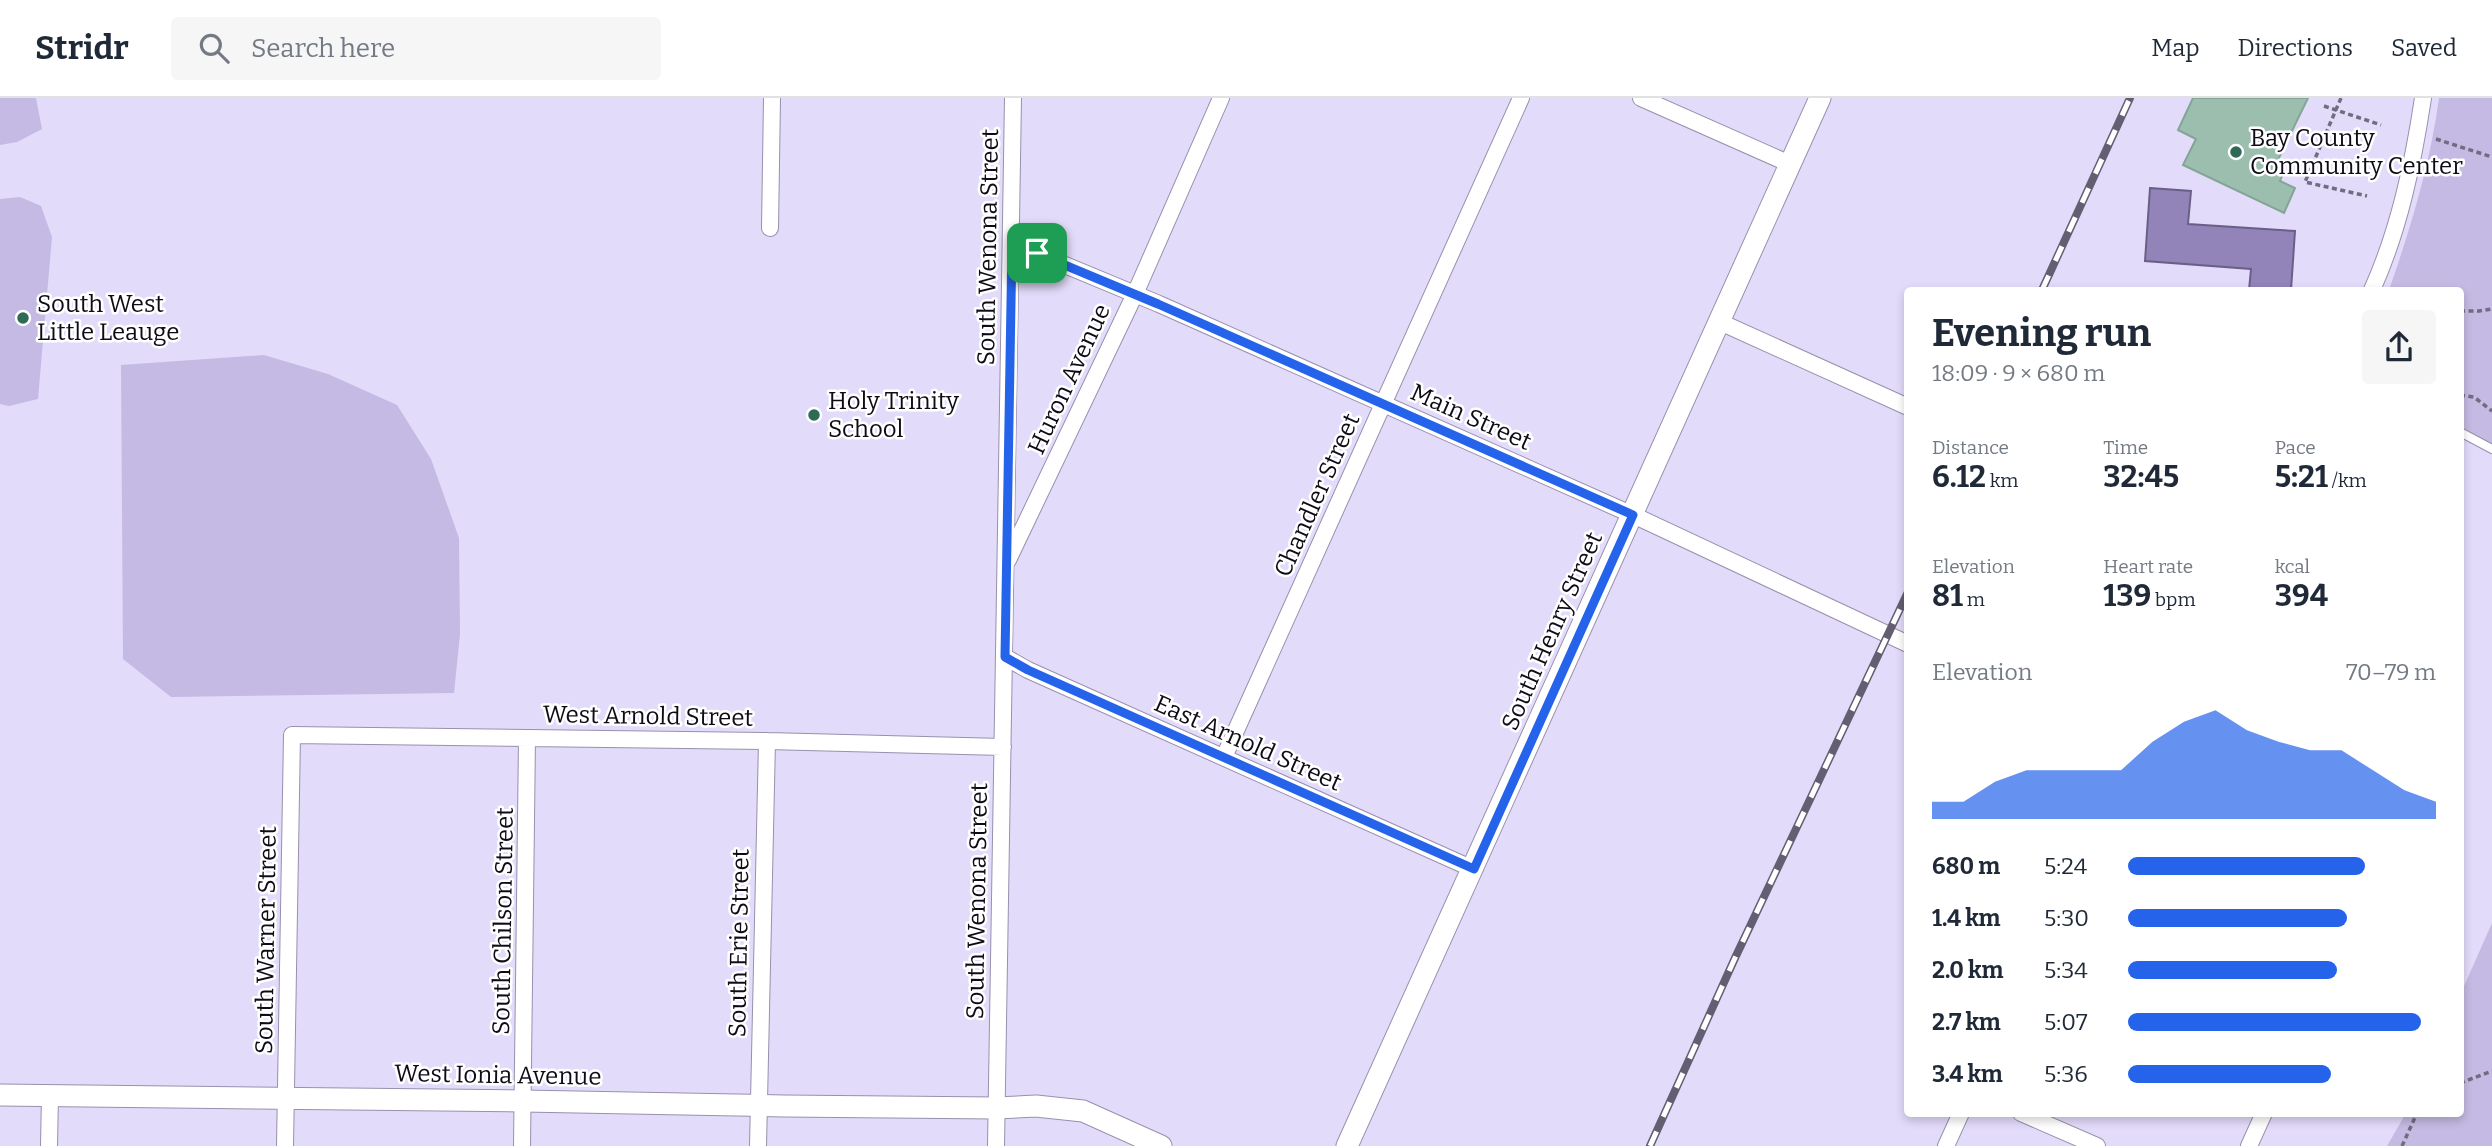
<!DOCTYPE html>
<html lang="en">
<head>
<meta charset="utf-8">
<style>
  body { margin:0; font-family:Bitter,serif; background:#f6f6f7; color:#1f2937; height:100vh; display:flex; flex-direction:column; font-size:26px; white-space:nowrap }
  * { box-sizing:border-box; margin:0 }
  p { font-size:23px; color:#747a83 }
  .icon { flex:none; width:38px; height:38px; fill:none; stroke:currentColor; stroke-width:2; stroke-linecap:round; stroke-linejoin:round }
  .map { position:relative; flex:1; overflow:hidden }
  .sheet { position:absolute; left:1904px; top:189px; width:560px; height:830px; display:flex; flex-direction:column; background:#fff; border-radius:7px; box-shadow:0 4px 10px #0003 }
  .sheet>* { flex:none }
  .pin { position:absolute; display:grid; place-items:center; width:60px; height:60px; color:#fff; margin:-30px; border-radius:14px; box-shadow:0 4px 10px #0006 }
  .round { display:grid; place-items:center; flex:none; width:74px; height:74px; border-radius:7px; background:#f6f6f7 }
  .summary { display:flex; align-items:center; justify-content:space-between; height:119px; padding:0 28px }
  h1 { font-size:38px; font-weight:700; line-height:52px }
  .metrics { display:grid; grid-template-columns:repeat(3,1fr); gap:10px; height:119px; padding:7px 28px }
  .metrics div { display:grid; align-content:center }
  .metrics b { font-size:30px; font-weight:700 }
  .metrics small { font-size:19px; font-weight:400 }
  .metrics p { font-size:19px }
  .chart { height:196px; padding:14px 28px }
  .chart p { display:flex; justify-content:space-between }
  .chart svg { width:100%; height:126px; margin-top:7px; fill:#2563eb; opacity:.7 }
  ul { padding:0 28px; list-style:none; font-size:23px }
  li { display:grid; grid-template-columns:112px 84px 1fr; align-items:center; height:52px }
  li i { height:18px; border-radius:9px; background:#2563eb }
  header { display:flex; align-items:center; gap:42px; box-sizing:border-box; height:98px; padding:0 35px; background:#fff; border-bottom:2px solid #e0e1e3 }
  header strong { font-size:33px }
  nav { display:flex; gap:38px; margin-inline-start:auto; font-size:24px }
  .search { width:490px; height:63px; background:#f6f6f7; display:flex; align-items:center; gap:18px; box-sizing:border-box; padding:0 24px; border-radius:7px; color:#747a83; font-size:26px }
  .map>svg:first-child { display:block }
  .green { fill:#c5bae3 }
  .water { fill:#9283b8; stroke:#6a5f87; stroke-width:2 }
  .building { fill:#9cbeaf; stroke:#83a597; stroke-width:2 }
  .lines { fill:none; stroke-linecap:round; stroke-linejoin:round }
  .service-casing { stroke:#9890ad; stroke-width:10 }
  .minor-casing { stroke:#9890ad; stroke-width:18 }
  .tertiary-casing { stroke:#9890ad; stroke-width:23 }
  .path { stroke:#726c80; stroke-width:3.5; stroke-dasharray:5 3.5; stroke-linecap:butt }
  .service { stroke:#fff; stroke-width:8 }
  .minor { stroke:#fff; stroke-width:16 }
  .tertiary { stroke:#fff; stroke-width:21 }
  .rail-casing { stroke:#635e71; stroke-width:8 }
  .rail { stroke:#fff; stroke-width:5; stroke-dasharray:16; stroke-linecap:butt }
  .route-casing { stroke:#fff; stroke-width:14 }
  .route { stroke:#2563eb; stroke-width:9 }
  .poi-dot { fill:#2e6a55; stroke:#fff; stroke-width:2.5 }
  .labels { text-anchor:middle; stroke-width:5; stroke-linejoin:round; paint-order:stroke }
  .poi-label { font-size:24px; fill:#0e0b15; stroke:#fff; text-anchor:start }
  .street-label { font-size:24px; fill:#0e0b15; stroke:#fff }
</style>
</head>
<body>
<header>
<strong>Stridr</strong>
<div class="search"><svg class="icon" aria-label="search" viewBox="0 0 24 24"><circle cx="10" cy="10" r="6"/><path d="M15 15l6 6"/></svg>Search here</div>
<nav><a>Map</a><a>Directions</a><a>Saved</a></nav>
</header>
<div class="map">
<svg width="2492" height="1048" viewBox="0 0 2492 1048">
  <rect width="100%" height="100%" fill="#e3dbfa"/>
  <path class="green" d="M0 0H36L42 31 17 44 0 47Z
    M2439 0H2492V355L2461 339 2460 192H2389C2411 129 2430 66 2439 0Z
    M20 99 41 108 52 139 38 301 9 308 0 306V101Z
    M264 257 328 276 397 307 431 361 459 440 460 536 454 595 171 599 123 561 121 267Z
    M2492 825V1048H2387L2406 1015H2460L2461 895Z"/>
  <path class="water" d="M2150 90 2191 93 2188 126 2295 133 2291 192H2249L2251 171 2145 163Z"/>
  <path class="building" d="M2193 0H2308L2275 68 2284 73 2280 83 2295 90 2284 115 2183 67 2196 41 2178 32Z"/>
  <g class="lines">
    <defs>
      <path id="service" d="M2460 334 2492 351"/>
      <path id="minor" d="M1641 0 1790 66
        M770 130 772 0
        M1012 145 1159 206 1633 417 1908 546
        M2372 192C2399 132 2413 66 2423 0
        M1720 224 1908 309
        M1008 462 1135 196 1221 0
        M1005 559 1028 572 1473 771
        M1224 659 1521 0
        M2021 1015 2097 1048
        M49 1048 50 998
        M285 1048 292 637 767 643 1003 649
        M522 1048 527 640
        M758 1048 767 643
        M996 1048 1013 0
        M1946 1048 1961 1015
        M2249 1048 2264 1015"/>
      <path id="tertiary" d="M0 997 523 1003 784 1008 996 1010 1036 1008 1083 1013 1161 1048
        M1347 1048 1820 0"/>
    </defs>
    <use href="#service" class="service-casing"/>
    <use href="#minor" class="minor-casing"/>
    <use href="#tertiary" class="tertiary-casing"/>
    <path class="path" d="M2341 0 2305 84 2367 98
      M2324 8 2381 27
      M2436 41 2492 59
      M2460 213H2479L2492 211
      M2460 297 2474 299 2492 313
      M2460 985 2492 973
      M2402 1048 2417 1015"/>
    <use href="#service" class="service"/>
    <use href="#minor" class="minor"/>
    <use href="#tertiary" class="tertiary"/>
    <defs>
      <path id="rail" d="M2042 192 2130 0
        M1650 1048 1735 860 1908 494"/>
    </defs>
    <use href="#rail" class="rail-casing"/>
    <use href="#rail" class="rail"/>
  </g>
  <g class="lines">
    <defs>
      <path id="route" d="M1012 145 1158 206 1633 417 1474 771 1028 572 1005 559Z"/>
    </defs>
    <use href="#route" class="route-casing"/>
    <use href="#route" class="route"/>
  </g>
  <g class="poi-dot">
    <circle cx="2236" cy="54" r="7"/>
    <circle cx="23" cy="220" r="7"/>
    <circle cx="814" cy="317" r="7"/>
  </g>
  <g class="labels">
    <g class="poi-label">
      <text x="2250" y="48">Bay County<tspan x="2250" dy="28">Community Center</tspan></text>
      <text x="37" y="214">South West<tspan x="37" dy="28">Little Leauge</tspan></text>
      <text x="828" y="311">Holy Trinity<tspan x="828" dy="28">School</tspan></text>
    </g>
    <g class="street-label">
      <text transform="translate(988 149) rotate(-89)" y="8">South Wenona Street</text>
      <text transform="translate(1069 281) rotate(-65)" y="8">Huron Avenue</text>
      <text transform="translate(1471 319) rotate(24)" y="8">Main Street</text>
      <text transform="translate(1317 397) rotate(-66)" y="8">Chandler Street</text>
      <text transform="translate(1552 533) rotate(-66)" y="8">South Henry Street</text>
      <text transform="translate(648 618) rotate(1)" y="8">West Arnold Street</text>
      <text transform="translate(1248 645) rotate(24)" y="8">East Arnold Street</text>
      <text transform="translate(977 803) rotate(-89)" y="8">South Wenona Street</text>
      <text transform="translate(503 823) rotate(-89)" y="8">South Chilson Street</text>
      <text transform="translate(266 842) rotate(-89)" y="8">South Warner Street</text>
      <text transform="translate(739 845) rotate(-89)" y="8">South Erie Street</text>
      <text transform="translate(498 977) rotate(1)" y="8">West Ionia Avenue</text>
    </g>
  </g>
</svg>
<div class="pin" style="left:1037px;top:155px;background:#1e9e55"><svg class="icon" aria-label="arrive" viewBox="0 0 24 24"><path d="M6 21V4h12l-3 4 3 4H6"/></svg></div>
<section class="sheet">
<div class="summary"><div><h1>Evening run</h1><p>18:09 · 9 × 680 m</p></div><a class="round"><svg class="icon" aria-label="share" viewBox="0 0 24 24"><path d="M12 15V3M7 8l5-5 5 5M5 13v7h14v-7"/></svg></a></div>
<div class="metrics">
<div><p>Distance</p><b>6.12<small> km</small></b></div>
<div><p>Time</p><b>32:45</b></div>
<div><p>Pace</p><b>5:21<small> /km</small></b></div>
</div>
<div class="metrics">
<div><p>Elevation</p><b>81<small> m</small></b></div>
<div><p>Heart rate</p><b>139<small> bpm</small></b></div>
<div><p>kcal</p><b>394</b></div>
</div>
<div class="chart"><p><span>Elevation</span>70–79 m</p>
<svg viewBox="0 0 160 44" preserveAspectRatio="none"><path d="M0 44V38L10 38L20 31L30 27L40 27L50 27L60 27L70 17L80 10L90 6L100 13L110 17L120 20L130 20L140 27L150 34L160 38V44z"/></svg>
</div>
<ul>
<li><b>680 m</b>5:24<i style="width:77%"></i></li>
<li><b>1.4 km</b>5:30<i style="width:71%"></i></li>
<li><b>2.0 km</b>5:34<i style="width:68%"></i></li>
<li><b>2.7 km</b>5:07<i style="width:95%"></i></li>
<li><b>3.4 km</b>5:36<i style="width:66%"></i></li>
</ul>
</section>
</div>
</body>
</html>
